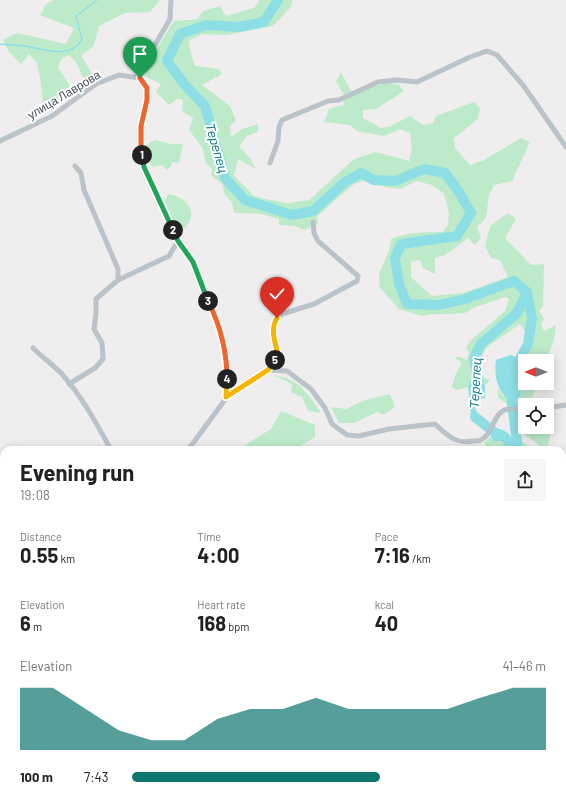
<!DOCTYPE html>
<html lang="en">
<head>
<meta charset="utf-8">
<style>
  body { margin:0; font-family:Barlow,sans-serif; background:#f6f6f6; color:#222; height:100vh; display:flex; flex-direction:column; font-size:15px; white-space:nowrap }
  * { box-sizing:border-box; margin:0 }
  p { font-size:13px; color:#767676 }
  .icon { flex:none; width:22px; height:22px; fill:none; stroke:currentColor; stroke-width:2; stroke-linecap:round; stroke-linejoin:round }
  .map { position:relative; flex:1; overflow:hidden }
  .sheet { position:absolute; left:0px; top:446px; width:566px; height:354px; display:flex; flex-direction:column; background:#fff; border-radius:12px 12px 0 0; box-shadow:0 2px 10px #0003 }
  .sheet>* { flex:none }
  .needle { width:26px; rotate:270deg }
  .fabs { position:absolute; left:518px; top:354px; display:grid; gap:8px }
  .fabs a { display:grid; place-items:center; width:36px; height:36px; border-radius:0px; background:#fff; box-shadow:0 2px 10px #0003; font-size:20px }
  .pin { position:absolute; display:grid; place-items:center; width:34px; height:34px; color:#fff; margin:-41px -17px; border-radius:50% 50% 50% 0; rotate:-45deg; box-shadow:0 0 4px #0007 }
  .pin .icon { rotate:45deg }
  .km { position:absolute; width:20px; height:20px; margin:-10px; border-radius:50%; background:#222; color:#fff; font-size:11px; line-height:20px; text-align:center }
  .round { display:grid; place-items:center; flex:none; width:42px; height:42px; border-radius:0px; background:#f6f6f6 }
  .head { display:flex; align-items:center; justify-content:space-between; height:68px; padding:0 20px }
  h1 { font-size:22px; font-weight:700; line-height:30px }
  .stats { display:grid; grid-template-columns:repeat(3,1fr); gap:6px; height:68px; padding:4px 20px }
  .stats div { display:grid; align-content:center }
  .stats b { font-size:20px; font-weight:700 }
  .stats small { font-size:11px; font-weight:400 }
  .stats p { font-size:11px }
  .chart { height:112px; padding:8px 20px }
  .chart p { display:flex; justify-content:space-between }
  .chart svg { width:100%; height:72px; margin-top:4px; fill:#0f766e; opacity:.7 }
  ul { padding:0 20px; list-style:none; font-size:13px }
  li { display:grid; grid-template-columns:64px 48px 1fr; align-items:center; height:30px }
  li i { height:10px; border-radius:5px; background:#0f766e }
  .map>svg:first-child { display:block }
  .green { fill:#bdebc9 }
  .water { fill:#8ddfe5 }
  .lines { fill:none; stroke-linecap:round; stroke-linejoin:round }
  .stream { stroke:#8ddfe5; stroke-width:1.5 }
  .river { stroke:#8ddfe5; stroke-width:10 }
  .street { stroke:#b9c3c9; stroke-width:5 }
  .split-1-casing { stroke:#fff; stroke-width:8 }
  .split-2-casing { stroke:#fff; stroke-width:8 }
  .split-3-casing { stroke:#fff; stroke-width:8 }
  .split-4-casing { stroke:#fff; stroke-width:8 }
  .split-5-casing { stroke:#fff; stroke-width:8 }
  .split-6-casing { stroke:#fff; stroke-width:8 }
  .split-1 { stroke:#f0652b; stroke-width:5 }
  .split-2 { stroke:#22a559; stroke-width:5 }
  .split-3 { stroke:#22a559; stroke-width:5 }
  .split-4 { stroke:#f0652b; stroke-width:5 }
  .split-5 { stroke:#f5b400; stroke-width:5 }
  .split-6 { stroke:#f5b400; stroke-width:5 }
  .labels { text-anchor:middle; stroke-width:4; stroke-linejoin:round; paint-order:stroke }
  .street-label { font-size:12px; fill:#475359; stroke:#fff }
  .water-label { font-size:13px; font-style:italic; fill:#157f88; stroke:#fff }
</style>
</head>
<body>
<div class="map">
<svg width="566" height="800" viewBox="0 0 566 800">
  <rect width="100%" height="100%" fill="#efeded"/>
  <path class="green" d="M54 0H160L150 12 125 13 99 26 94 46 81 55 94 77 90 83 84 80 76 62 69 55 62 58 58 67 72 89 59 100 51 110 43 105 40 77 37 63 29 54 21 64 9 52 3 40 17 33 66 44 74 28 40 15 46 4Z
    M260 0H293L290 8 273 26 227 35 202 34 190 40 189 47 195 66 219 69 222 74 202 85 230 106 236 121 230 126 231 137 242 129 258 124V132L247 136 239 146 249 157 256 169 238 159 234 176 254 196 270 200 288 203 309 200 354 159 376 152 409 161 412 149 410 133 401 129 384 136 357 131 350 125 324 122 329 109 343 105 345 96 336 82 341 72 352 93 386 83 398 84 404 91 376 109 363 110V118L381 128 391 126 410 116 423 125 433 123 436 116 474 102 480 108 478 119 454 138 455 148 470 165 484 160 521 138 530 142 512 181 494 185 489 195 486 218 477 227 481 238 475 245 468 238 445 255 435 258V274L423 268 420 260 411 262V277L432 296 463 293 508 277 500 260 491 258 485 246 490 226 508 213 516 219 505 238 531 265 544 264 543 306 539 311 544 319 541 325 544 331 556 325 554 339 546 361H525V383H539L527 405C513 408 510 407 498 397V388L503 396 520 380 518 374 522 365 519 354 525 339 526 333 520 324 488 346 480 359 482 377 490 380 485 385 478 379 470 381 468 387 457 390 452 387 456 373 462 363 454 357H459L467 360 469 352 466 348 470 341 505 311 509 299 505 297 473 308 465 313 452 314H433L422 316 399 309 380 288 379 274 389 251 391 239C407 232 425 232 443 232L448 225 449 213 444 194 432 185 416 181 401 189 385 187 377 183 363 181 354 184 317 216 318 224 305 230 294 226 279 225V219L261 214 234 213 232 202 225 195 222 184 211 175 212 169 206 163 202 147 189 130 193 118 182 111 183 100 177 99 169 105 156 92 161 84 145 76 149 61 174 21 198 19 203 11 220 6 226 16 254 8Z
    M155 140 171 144H183L179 163 172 162 171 166 167 170 162 165 153 167C144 157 139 147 155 140Z
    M168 194C179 196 192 202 191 216 191 220 187 225 186 228L176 229 165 201Z
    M275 376C297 376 310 396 321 413L308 411 302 397 291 392 292 384Z
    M390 394 395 407 383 415 377 412 354 423H339L331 407 346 409 365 400Z
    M281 411 315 425V437L294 450H239L250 442 271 429Z
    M520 414H525V427H547L551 432 548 446 541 447 534 441 510 425V417Z
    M491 437 495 441C500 441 506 438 511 438 519 438 528 446 534 450H488L484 442Z
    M562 480 566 482V504L562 503Z
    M562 633 566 635V772L562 770Z
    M185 796H200L199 800H184Z
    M438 796H500L498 800H437Z"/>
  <path class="water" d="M511 355 520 359 522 365 518 374 521 394 517 400 512 403C497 392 494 377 496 360Z
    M478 379 485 385V398L478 400 475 408 484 425 476 424 471 416 470 404 468 387 470 381Z
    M496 429H500L505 431V437L502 441H494L491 437Z"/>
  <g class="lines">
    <path class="stream" d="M0 44C8 45 17 45 25 46 44 49 69 60 82 40L76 16 97 0
      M562 620H566
      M192 800 194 796"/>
    <path class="river" d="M278 0 264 22 238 27 206 25 180 34 167 61 185 85 205 106 225 178 245 200 292 215 313 211 345 182 361 173 374 180 395 181 424 169 445 173 459 192 471 213 457 236 401 244 395 259 399 284 407 304 439 305 465 299 514 281 527 292 532 318 528 344 520 359 515 372
      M512 391V403L518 450
      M475 392 478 379 474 358 481 344 517 313 527 292
      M475 417 494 432 505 437 514 450
      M562 489 566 493"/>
    <path class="street" d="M140 78 147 88V100L141 126V147L144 167 178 241 193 262 206 296 217 318 224 347 227 376V397
      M140 78 144 64 170 19 171 0
      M0 141 52 116 96 84 119 75 140 78
      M270 163 278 141 279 127 282 120 328 101 339 100 378 82 397 80 417 82 470 57 487 51 497 55 523 85 566 147
      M75 166 81 173 84 190 118 269V280
      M33 348C42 357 52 364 61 373 81 395 97 424 111 450
      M268 370 278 354 273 333 274 323 277 318 282 314 314 304 357 281 358 276 318 241 314 233 313 222
      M69 384 95 368 103 359 102 343 94 329 96 314V299L118 280 169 256 178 241
      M547 408 566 405
      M515 409 525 410
      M188 450 227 397 268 370 287 371 311 389 325 408 332 424 347 435 359 436 389 429 435 424C446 434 456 445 472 441 475 441 479 441 481 440 494 434 493 409 510 409
      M0 675 4 673
      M263 796 280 800
      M220 800 223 796
      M394 800 395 796"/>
  </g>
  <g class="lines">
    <defs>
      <path id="split-1" d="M140 78 147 88V100L141 126V147L142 155"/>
      <path id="split-2" d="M142 155 144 167 173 230"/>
      <path id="split-3" d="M173 230 178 241 193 262 208 301"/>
      <path id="split-4" d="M208 301C220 325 227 351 227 379"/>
      <path id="split-5" d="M227 379 226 397 268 370 275 360"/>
      <path id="split-6" d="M275 360 278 354C275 342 270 329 277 318"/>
    </defs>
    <use href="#split-1" class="split-1-casing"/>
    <use href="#split-2" class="split-2-casing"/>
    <use href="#split-3" class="split-3-casing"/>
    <use href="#split-4" class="split-4-casing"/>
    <use href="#split-5" class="split-5-casing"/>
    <use href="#split-6" class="split-6-casing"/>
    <use href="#split-1" class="split-1"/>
    <use href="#split-2" class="split-2"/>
    <use href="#split-3" class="split-3"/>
    <use href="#split-4" class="split-4"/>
    <use href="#split-5" class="split-5"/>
    <use href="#split-6" class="split-6"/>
  </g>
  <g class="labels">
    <g class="street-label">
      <text transform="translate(64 95) rotate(-31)" y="4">улица Лаврова</text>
    </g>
    <g class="water-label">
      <text transform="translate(217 148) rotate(74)" y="5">Терепец</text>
      <text transform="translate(475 383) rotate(-87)" y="5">Терепец</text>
    </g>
  </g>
</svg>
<div class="fabs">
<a><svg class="needle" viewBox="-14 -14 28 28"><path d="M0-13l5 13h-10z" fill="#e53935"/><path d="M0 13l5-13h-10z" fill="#767676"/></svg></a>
<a><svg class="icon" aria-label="locate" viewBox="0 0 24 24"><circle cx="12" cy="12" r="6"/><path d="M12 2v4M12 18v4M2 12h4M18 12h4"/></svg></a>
</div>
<div class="pin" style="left:140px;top:78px;background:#1e9e55"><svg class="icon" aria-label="arrive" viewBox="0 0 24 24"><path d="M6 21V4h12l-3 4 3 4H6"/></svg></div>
<div class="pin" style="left:277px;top:318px;background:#d93025"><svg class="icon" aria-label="check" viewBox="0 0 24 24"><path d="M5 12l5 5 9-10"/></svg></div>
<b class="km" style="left:142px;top:155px">1</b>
<b class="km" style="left:173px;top:230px">2</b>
<b class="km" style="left:208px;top:301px">3</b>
<b class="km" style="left:227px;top:379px">4</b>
<b class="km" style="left:275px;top:360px">5</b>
<section class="sheet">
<div class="head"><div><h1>Evening run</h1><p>19:08</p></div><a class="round"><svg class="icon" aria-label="share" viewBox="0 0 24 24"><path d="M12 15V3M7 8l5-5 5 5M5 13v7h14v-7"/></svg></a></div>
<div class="stats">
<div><p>Distance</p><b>0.55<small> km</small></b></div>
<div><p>Time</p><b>4:00</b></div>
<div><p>Pace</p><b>7:16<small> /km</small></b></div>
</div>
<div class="stats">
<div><p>Elevation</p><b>6<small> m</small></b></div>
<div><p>Heart rate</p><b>168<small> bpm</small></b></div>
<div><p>kcal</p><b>40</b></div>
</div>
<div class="chart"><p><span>Elevation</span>41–46 m</p>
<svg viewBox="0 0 160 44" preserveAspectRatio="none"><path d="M0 44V6L10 6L20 19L30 32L40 38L50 38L60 25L70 19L80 19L90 12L100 19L110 19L120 19L130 19L140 12L150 6L160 6V44z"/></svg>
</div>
<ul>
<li><b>100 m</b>7:43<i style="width:60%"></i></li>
</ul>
</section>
</div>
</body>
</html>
